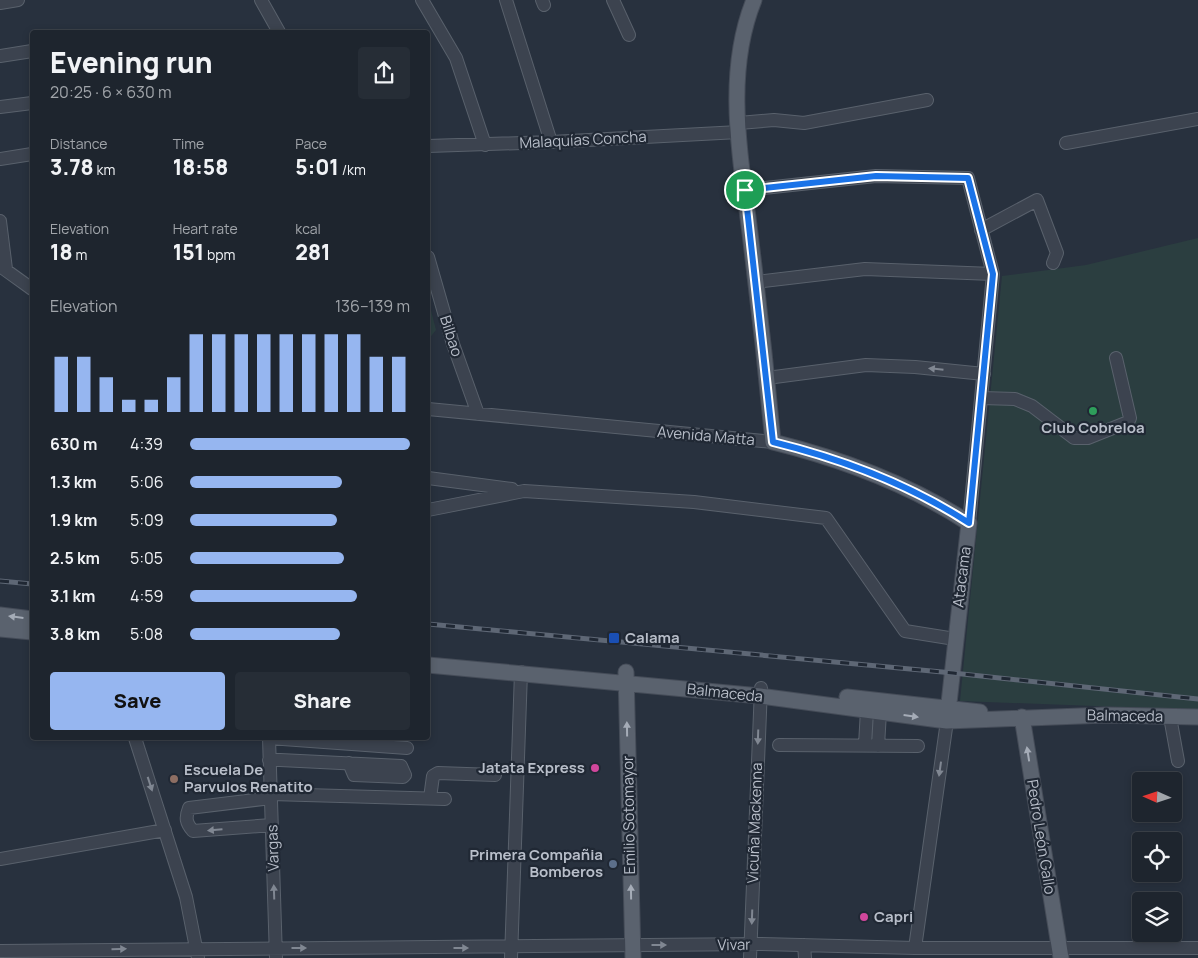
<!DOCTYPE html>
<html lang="en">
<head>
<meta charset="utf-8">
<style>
  body { margin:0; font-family:Manrope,sans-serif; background:#262d36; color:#f1f3f6; height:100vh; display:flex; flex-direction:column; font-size:19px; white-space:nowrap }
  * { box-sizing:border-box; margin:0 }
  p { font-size:16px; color:#a1a5aa }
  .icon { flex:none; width:28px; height:28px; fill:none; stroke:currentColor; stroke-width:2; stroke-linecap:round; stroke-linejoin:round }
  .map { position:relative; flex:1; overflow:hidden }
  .side { position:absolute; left:30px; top:30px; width:400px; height:710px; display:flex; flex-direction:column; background:#1e252e; border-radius:5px; box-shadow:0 2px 8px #0003,0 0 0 1px #3c424a }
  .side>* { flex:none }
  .needle { width:32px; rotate:273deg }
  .buttons { position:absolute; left:1132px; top:772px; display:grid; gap:10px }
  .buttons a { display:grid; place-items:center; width:50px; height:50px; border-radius:5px; background:#1e252e; box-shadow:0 2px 8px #0003,0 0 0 1px #3c424a; font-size:25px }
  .pin { position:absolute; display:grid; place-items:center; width:42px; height:42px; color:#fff; margin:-21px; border:2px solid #fff; border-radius:50%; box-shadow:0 1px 5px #0007 }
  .round { display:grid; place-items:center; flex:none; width:52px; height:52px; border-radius:5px; background:#262d36 }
  .overview { display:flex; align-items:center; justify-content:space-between; height:85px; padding:0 20px }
  h1 { font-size:28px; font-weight:800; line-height:38px }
  .stats { display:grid; grid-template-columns:repeat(3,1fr); gap:8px; height:85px; padding:5px 20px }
  .stats div { display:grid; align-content:center }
  .stats b { font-size:21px; font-weight:800 }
  .stats small { font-size:14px; font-weight:400 }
  .stats p { font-size:14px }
  .chart { height:140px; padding:10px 20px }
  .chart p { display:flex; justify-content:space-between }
  .chart svg { width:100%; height:90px; margin-top:5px; stroke:#96b6f0; stroke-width:6 }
  .button { display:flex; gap:10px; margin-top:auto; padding:10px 20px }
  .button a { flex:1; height:58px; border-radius:5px; background:#96b6f0; color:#111; font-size:20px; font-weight:800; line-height:58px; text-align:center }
  .button a+a { background:#262d36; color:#f1f3f6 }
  ul { padding:0 20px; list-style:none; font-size:16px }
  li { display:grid; grid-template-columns:80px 60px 1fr; align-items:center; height:38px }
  li i { height:12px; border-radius:6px; background:#96b6f0 }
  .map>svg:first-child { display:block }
  .green { fill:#2b3e40 }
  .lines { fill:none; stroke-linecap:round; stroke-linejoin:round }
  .minor-casing { stroke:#59616c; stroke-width:14 }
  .major-casing { stroke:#454c58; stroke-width:17 }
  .minor { stroke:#3c434f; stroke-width:12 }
  .major { stroke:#5a626e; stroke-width:15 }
  .rail-casing { stroke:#5e6775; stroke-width:5 }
  .rail { stroke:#202834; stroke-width:3; stroke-dasharray:9; stroke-linecap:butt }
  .oneway { fill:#808792 }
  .oneway2 { fill:#a5acb7 }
  .route-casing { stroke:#fff; stroke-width:10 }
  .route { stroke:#1a73e8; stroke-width:6 }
  .leisure-dot { fill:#2e9e5b; stroke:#202834; stroke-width:2 }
  .transit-dot { fill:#1a4fb4; stroke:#202834; stroke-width:2 }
  .hotel-dot { fill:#d1479c; stroke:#202834; stroke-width:2 }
  .education-dot { fill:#8d6e63; stroke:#202834; stroke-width:2 }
  .service-dot { fill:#5c6f8a; stroke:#202834; stroke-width:2 }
  .labels { text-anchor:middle; stroke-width:4.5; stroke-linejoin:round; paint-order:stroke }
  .street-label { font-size:15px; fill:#b8bec9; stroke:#202834 }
  .poi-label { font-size:15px; font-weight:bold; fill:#b8bec9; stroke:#202834; text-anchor:start }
</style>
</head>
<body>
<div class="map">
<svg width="1198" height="958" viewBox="0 0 1198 958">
  <rect width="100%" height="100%" fill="#28313e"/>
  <path class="green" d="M1198 238V710L960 701 1002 276 1086 265Z
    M428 299 436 330 428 340Z"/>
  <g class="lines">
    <defs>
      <path id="minor" d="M261 0 279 32
        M422 0 456 58 485 145
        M506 0 551 142
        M542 0 544 5
        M613 0 629 35
        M0 3 18 0
        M0 56 32 51
        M0 107 32 103
        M739 123 774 120 804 123 927 100
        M1066 143 1198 119
        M428 146 551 142 739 132
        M0 159 32 154
        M745 190 876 176 968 178 993 274 969 523
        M0 221 6 269
        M981 230 1037 200 1057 253 1053 263
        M428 257 453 344 478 414
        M0 266 32 289
        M756 282 865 269 993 274
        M767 378 866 365 915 367 984 374
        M982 398 1015 399 1032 406 1074 438H1088L1128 422 1130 418 1116 358
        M428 409 773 442
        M428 478 512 489
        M428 510 524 491 694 502 826 518 905 631 955 639
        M1170 717 1178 761
        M135 738 186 897 198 958
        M269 738 276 958
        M269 738 407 748
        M779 745 918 746
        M865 745 867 710
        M878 746 880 712
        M269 760H280L401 766 405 775 403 777 354 775 349 763
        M271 794 445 799
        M271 798 189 808C185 818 186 823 193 831L272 825
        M430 798 433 776 438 773 495 775
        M0 859 165 830
        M804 945 805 958
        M915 948 947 721
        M0 951 760 944 915 948H1198
        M511 958 521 672
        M750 958 761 688"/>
      <path id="major" d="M754 0C722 79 743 168 752 250 760 314 767 378 773 442 842 459 909 484 969 523L947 721
        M0 615 32 619
        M0 629 32 632
        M428 665 760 696 947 721 1106 715 1198 717
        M626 672 633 958
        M847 697 980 712
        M1022 717 1061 958"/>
    </defs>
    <use href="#minor" class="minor-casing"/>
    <use href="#major" class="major-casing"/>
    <use href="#minor" class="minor"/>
    <use href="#major" class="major"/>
    <defs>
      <path id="rail" d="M0 581 32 584
        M428 624 953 673 1198 699"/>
    </defs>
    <use href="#rail" class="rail-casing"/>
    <use href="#rail" class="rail"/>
  </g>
  <defs><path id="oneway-solid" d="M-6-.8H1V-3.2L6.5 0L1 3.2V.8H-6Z" transform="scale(1.25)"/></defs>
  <g class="oneway">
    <use href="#oneway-solid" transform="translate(936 369) rotate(-174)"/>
    <use href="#oneway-solid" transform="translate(758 737) rotate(92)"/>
    <use href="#oneway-solid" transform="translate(940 769) rotate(98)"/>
    <use href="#oneway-solid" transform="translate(150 784) rotate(72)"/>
    <use href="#oneway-solid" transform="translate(215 830) rotate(175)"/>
    <use href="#oneway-solid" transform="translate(274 892) rotate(-92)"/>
    <use href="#oneway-solid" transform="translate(752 917) rotate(92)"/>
    <use href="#oneway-solid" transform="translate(659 945)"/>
    <use href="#oneway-solid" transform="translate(299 948)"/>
    <use href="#oneway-solid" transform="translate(461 948)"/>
    <use href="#oneway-solid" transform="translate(119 949) rotate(-1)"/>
  </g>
  <g class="oneway2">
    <use href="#oneway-solid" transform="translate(16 617) rotate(-173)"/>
    <use href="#oneway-solid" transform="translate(911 716) rotate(8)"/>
    <use href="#oneway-solid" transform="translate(627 729) rotate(-91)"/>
    <use href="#oneway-solid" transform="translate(1028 754) rotate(-99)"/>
    <use href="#oneway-solid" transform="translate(631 892) rotate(-91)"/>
  </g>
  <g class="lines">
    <defs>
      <path id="route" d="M876 176 968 178 993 274 969 523C909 484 842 459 773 442L745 190Z"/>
    </defs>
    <use href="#route" class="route-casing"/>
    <use href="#route" class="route"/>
  </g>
  <circle class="leisure-dot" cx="1093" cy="411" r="5"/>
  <rect class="transit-dot" x="608" y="632" width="12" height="12" rx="2.5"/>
  <g class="hotel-dot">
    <circle cx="595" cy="768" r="5"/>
    <circle cx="864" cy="917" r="5"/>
  </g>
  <circle class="education-dot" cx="174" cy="779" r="5"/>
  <circle class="service-dot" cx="613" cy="864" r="5"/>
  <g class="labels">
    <g class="street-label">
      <text transform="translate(583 140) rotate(-3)" y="5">Malaquías Concha</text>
      <text transform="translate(451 336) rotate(72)" y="5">Bilbao</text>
      <text transform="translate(706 436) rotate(5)" y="5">Avenida Matta</text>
      <text transform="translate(962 577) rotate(-83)" y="5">Atacama</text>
      <text transform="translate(725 693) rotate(6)" y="5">Balmaceda</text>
      <text transform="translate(1125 716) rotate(1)" y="5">Balmaceda</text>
      <text transform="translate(629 815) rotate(-91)" y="5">Emilio Sotomayor</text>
      <text transform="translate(755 823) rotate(-88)" y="5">Vicuña Mackenna</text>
      <text transform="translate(1041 837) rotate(81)" y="5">Pedro León Gallo</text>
      <text transform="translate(273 848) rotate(-92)" y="5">Vargas</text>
      <text transform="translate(734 945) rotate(-1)" y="5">Vivar</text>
    </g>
    <g class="poi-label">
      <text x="1093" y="433" text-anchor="middle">Club Cobreloa</text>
      <text x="625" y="643">Calama</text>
      <text x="585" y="773" text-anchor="end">Jatata Express</text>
      <text x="184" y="775">Escuela De<tspan x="184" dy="17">Parvulos Renatito</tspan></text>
      <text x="603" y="860" text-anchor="end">Primera Compañia<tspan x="603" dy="17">Bomberos</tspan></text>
      <text x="874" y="922">Capri</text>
    </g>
  </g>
</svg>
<div class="buttons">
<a><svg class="needle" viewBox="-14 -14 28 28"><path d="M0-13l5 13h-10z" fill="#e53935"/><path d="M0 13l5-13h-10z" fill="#a1a5aa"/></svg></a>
<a><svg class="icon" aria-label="locate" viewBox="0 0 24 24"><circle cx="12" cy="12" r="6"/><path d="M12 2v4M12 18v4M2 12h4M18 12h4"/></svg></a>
<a><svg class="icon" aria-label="layers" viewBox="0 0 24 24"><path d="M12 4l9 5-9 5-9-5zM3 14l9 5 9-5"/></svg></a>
</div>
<div class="pin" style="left:745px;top:190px;background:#1e9e55"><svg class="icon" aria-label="arrive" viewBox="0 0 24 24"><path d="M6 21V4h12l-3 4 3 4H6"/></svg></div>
<section class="side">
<div class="overview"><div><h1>Evening run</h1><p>20:25 · 6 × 630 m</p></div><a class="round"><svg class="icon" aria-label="share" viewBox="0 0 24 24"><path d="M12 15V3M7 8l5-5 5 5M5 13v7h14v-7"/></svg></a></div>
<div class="stats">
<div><p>Distance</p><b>3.78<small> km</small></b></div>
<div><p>Time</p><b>18:58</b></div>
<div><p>Pace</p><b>5:01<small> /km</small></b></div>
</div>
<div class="stats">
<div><p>Elevation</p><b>18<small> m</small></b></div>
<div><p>Heart rate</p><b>151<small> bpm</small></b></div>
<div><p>kcal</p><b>281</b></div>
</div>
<div class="chart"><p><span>Elevation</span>136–139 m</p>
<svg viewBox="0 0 160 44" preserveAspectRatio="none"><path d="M5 44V17M15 44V17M25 44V27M35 44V38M45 44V38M55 44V27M65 44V6M75 44V6M85 44V6M95 44V6M105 44V6M115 44V6M125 44V6M135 44V6M145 44V17M155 44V17"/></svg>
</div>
<ul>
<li><b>630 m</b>4:39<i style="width:100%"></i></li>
<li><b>1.3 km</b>5:06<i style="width:69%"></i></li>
<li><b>1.9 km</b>5:09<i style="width:67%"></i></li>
<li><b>2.5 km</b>5:05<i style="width:70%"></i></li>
<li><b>3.1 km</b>4:59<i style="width:76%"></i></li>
<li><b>3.8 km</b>5:08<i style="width:68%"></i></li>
</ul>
<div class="button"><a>Save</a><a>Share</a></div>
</section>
</div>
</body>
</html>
